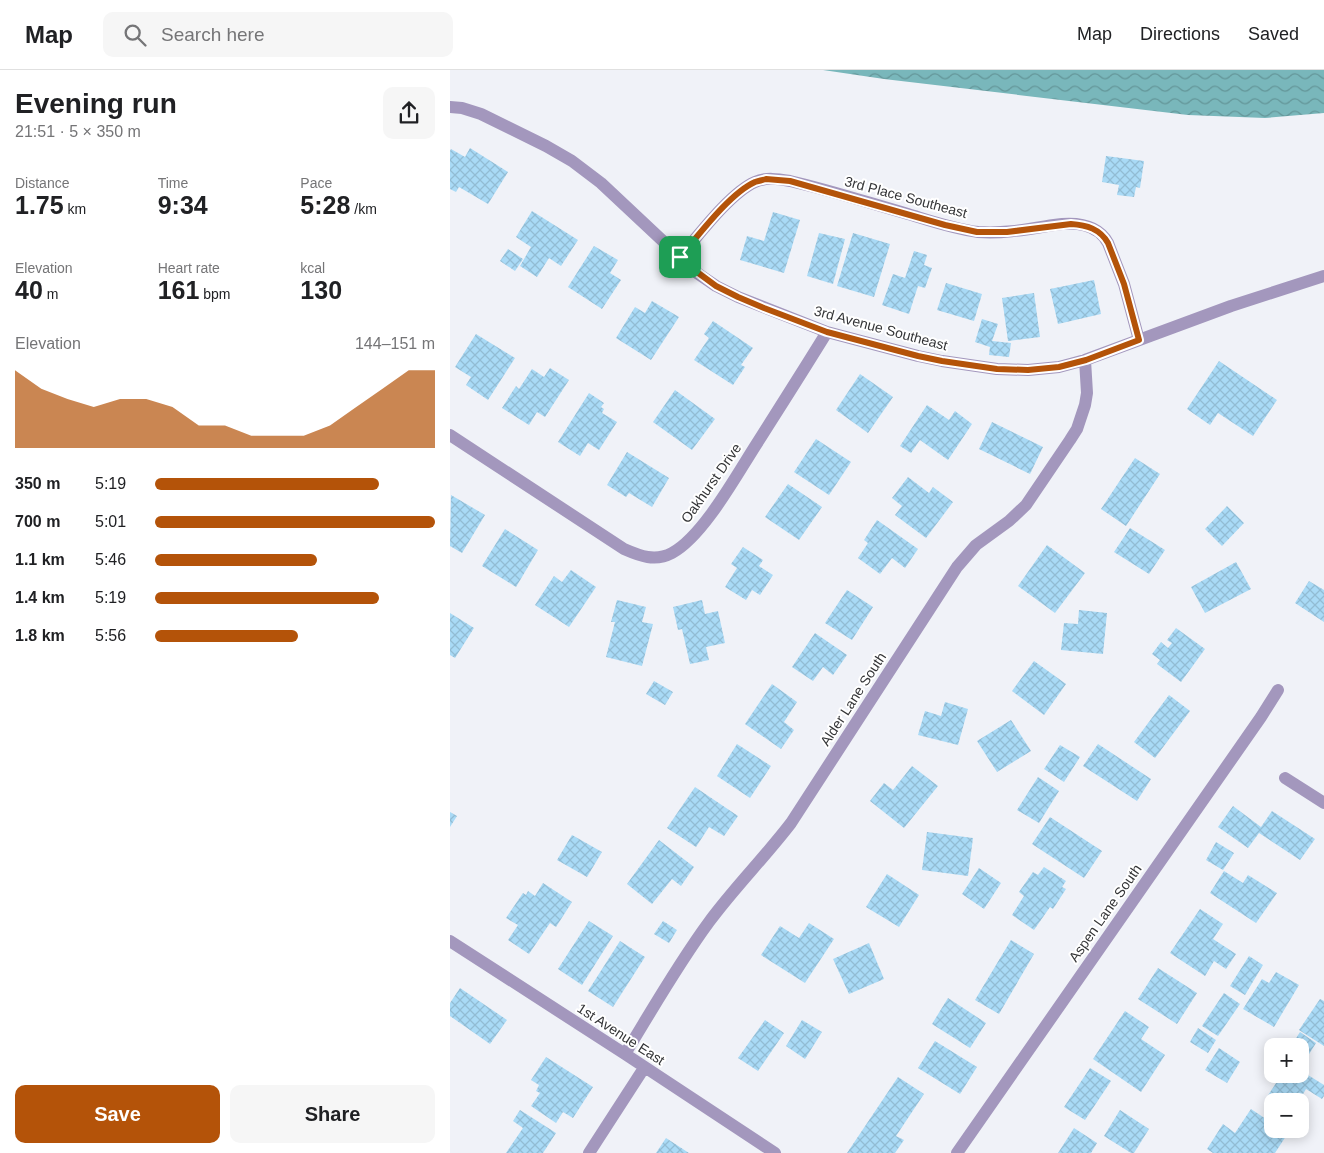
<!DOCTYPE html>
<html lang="en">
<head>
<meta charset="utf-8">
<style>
  body { margin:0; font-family:Arial,sans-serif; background:#f6f6f6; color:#202124; height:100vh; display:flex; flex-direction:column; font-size:19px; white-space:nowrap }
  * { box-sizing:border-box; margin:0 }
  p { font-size:16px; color:#757577 }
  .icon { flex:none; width:28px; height:28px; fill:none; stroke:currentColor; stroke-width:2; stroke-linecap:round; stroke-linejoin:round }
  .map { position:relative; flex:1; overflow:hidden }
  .sheet { display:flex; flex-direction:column; background:#fff; width:450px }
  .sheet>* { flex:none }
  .buttons { position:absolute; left:814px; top:968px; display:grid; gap:10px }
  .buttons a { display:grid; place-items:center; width:45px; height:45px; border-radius:10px; background:#fff; box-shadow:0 2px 12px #0003; font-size:25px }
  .pin { position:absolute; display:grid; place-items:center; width:42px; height:42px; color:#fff; margin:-21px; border-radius:10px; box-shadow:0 2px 8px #0006 }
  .round { display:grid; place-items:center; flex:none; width:52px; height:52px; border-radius:10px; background:#f6f6f6 }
  .headline { display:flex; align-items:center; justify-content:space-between; height:85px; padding:0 15px }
  h1 { font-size:28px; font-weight:700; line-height:38px }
  .stats { display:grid; grid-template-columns:repeat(3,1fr); gap:8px; height:85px; padding:5px 15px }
  .stats div { display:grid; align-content:center }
  .stats b { font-size:25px; font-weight:700 }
  .stats small { font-size:14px; font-weight:400 }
  .stats p { font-size:14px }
  .chart { height:140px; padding:10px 15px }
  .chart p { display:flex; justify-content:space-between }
  .chart svg { width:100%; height:90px; margin-top:5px; fill:#b45309; opacity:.7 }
  .button { display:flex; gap:10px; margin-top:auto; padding:10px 15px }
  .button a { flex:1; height:58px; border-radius:10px; background:#b45309; color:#fff; font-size:20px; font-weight:700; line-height:58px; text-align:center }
  .button a+a { background:#f6f6f6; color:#202124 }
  ul { padding:0 15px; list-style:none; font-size:16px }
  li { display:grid; grid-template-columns:80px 60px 1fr; align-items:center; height:38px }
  li i { height:12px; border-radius:6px; background:#b45309 }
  header { display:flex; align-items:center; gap:30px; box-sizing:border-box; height:70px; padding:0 25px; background:#fff; border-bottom:1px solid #e0e0e0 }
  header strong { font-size:24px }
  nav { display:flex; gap:28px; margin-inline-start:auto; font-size:18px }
  .search { width:350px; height:45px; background:#f6f6f6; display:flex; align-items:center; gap:12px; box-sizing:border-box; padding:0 18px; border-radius:10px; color:#757577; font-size:19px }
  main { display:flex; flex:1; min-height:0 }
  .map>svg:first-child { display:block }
  .water { fill:url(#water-waves) }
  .building { fill:url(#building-cross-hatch) }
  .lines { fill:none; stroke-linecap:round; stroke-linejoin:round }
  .minor { stroke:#a397bd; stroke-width:12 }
  .route-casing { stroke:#fff; stroke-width:10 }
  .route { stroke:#b45309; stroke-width:6 }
  .labels { text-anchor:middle; stroke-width:4; stroke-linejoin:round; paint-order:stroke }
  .street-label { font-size:14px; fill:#343537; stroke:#fff }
</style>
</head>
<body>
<header>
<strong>Map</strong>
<div class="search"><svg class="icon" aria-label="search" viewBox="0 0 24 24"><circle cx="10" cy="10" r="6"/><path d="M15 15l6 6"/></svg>Search here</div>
<nav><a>Map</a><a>Directions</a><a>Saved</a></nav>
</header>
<main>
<section class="sheet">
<div class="headline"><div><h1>Evening run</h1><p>21:51 · 5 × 350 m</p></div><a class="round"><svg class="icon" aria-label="share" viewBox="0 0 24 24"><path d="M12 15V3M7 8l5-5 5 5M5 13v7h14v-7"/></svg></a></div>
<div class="stats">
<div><p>Distance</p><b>1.75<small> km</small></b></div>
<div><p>Time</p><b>9:34</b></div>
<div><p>Pace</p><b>5:28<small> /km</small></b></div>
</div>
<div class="stats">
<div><p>Elevation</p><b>40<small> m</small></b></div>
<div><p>Heart rate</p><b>161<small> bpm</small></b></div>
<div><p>kcal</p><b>130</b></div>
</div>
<div class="chart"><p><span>Elevation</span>144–151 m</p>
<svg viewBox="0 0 160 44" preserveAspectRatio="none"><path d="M0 44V6L10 15L20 20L30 24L40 20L50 20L60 24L70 33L80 33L90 38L100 38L110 38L120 33L130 24L140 15L150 6L160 6V44z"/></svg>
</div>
<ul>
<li><b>350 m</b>5:19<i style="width:80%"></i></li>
<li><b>700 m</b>5:01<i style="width:100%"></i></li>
<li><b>1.1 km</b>5:46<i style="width:58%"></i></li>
<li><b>1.4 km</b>5:19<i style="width:80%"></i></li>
<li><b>1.8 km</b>5:56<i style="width:51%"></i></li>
</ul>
<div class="button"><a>Save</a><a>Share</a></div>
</section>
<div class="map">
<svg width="874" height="1083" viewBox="0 0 874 1083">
  <defs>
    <pattern id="water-waves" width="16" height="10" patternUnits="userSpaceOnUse" patternTransform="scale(1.25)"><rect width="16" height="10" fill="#79b7bb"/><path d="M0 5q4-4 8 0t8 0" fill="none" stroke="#649699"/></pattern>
    <pattern id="building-cross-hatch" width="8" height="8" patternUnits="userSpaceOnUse" patternTransform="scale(1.25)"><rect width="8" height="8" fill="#a9daf6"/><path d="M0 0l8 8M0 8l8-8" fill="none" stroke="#92bcd4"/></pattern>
  </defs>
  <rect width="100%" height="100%" fill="#f0f2f8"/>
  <path class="water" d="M373 0H874V43L815 48 738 45 434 9Z"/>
  <path class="building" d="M20 78 58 102 38 134 9 117 6 122 0 119V81L1 79 15 87Z
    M656 86 694 91 690 118 686 117 684 127 667 125 669 115 652 112Z
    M82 141 128 170 111 196 99 188 87 207 70 196 81 177 66 167Z
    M323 142 350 150 334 203 290 190 297 166 314 171Z
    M369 163 395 169 383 214 357 206Z
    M403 163 440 174 424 227 387 216Z
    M144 176 168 190 160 203 171 210 152 239 118 217Z
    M58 179 73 189 65 201 50 191Z
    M464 181 477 185 474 195 482 198 475 218 468 216 459 244 432 235 443 204 455 208Z
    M644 210 651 244 608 254 600 219Z
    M496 213 532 224 524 251 487 240Z
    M584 223 590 267 558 271 552 228Z
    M202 231 229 247 201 290 166 268 185 237 195 243Z
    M532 249 548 254 542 271 561 273 559 287 539 285 540 277 525 272Z
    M263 251 303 278 291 295 295 297 283 315 244 290 259 268 254 264Z
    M26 264 65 288 38 330 16 315 21 307 5 297Z
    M769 291 827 330 803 366 768 343 760 355 737 339Z
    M100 298 119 310 95 347 87 342 79 355 52 338 66 316 69 319 82 299 94 307Z
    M410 304 443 327 418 363 386 340Z
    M225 320 265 349 242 380 203 352Z
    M139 323 154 333 151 337 154 339 152 343 167 352 149 380 138 373 130 386 108 372Z
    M477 335 499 350 505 341 522 354 498 390 470 370 461 383 450 376Z
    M542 352 593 377 580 404 529 379Z
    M366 369 401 392 379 425 344 402Z
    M177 382 219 408 202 437 179 423 176 427 157 415Z
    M685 388 710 404 676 456 651 439Z
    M458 407 479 423 483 417 503 432 476 468 445 445 452 436 442 428Z
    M338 414 372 437 349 470 315 447Z
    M1 425 35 445 12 483 0 476Z
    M777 436 794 453 772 476 755 459Z
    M427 450 468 479 455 498 442 488 430 504 408 488 418 473 414 470Z
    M680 458 715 480 699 504 664 482Z
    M55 459 88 480 66 517 32 496Z
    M597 475 635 503 605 543 568 516Z
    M293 477 313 490 309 496 323 505 310 525 302 520 296 530 275 517 287 498 281 494Z
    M786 492 801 519 755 543 741 517Z
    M121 500 146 517 119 557 85 535 104 506 112 512Z
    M859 511 874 520V552L845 533Z
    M397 520 423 537 402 570 375 553Z
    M167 530 196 537 192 552 203 554 192 596 156 587 165 552H161Z
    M252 530 255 544 268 541 275 573 256 577 259 590 240 594 232 559 228 560 223 537Z
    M629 540 657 543 653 584 611 580 614 553 628 554Z
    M0 543 24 558 5 588 0 585Z
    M726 558 755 579 731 612 707 594 710 590 702 584 711 572 718 578 722 573 717 570Z
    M365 563 397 585 383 605 373 597 363 611 342 597Z
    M584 591 616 614 594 645 562 621Z
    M204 611 223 622 215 635 196 624Z
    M322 614 347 632 334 652 344 660 331 679 295 654Z
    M719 625 740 641 705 688 684 672Z
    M495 632 518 639 508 675 468 665 475 641 491 646Z
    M561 650 581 681 547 702 527 671Z
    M287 674 321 696 300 728 267 706Z
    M648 674 701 709 687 731 633 696Z
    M610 675 630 687 614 712 594 699Z
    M462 696 488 716 454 758 420 731 434 713 443 720Z
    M588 707 609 721 589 753 567 740Z
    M245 717 288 746 274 766 259 757 246 777 217 758Z
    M783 736 811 757 822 741 865 769 850 790 809 763 798 778 768 757Z
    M0 742 7 746 0 757Z
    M600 747 652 781 634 808 582 774Z
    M477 762 523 768 518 806 472 800Z
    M122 765 152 782 137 807 107 790Z
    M209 770 244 797 231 816 222 809 202 834 177 814Z
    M766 772 784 783 773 800 756 790Z
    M594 797 616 811 612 817 616 819 603 839 600 837 584 860 562 845 574 826 569 822 583 802 588 805Z
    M529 798 551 813 534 839 512 824Z
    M774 801 793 813 798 805 827 823 806 853 760 823Z
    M437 804 469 825 449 857 416 837Z
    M93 813 122 832 106 857 100 853 79 884 58 870 68 855 56 848 73 823 76 825 78 821 85 826Z
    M750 839 773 854 763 869 786 884 776 899 764 891 755 906 720 883Z
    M139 851 163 866 132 915 108 899Z
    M213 851 227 860 219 873 204 864Z
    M359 853 384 869 355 913 311 885 330 856 349 868Z
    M561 870 584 884 549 944 525 930Z
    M170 871 195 887 163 937 138 921Z
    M419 873 434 909 399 924 383 889Z
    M799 886 813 895 795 925 780 916Z
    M708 898 747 923 727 954 688 929Z
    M826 902 849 915 824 957 793 939 812 909 819 913Z
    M10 918 57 950 40 974 0 946V933Z
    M774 923 790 934 768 966 752 956Z
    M498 928 536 953 520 978 482 954Z
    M870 929 874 931V976L849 960Z
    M675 941 699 957 691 969 715 985 691 1022 643 989Z
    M315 950 334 963 308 1001 288 988Z
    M352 950 372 962 355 989 336 976Z
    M748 958 766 970 758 983 740 972Z
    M850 962 866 973 856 989 850 985V976H841Z
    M485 971 527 997 510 1024 468 998Z
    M769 978 790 992 777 1013 755 1000Z
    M96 987 143 1017 123 1048 113 1042 106 1053 81 1036 90 1023 86 1021 89 1015 81 1010Z
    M640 998 661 1011 635 1050 614 1037Z
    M850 1000 874 1015V1026L872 1029 856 1019 849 1031H822V1035L815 1030 832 1004H850Z
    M448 1007 474 1024 446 1066 454 1070 445 1083H397Z
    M801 1039 822 1053V1059H831L838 1063 825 1083H763L757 1079 773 1054 785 1063Z
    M70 1040 106 1063 93 1083H56L73 1058 63 1051Z
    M670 1040 699 1059 684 1083H681L654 1066Z
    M624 1058 647 1073 641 1083H608Z
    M216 1068 239 1083H206Z"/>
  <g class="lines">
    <path class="minor" d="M0 37 12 38 31 44 96 76 122 91 151 113 247 203 266 216 288 227 377 262 468 286 492 291 547 299 578 300 609 297 635 290 781 236 874 206
      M230 187C248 166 280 123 305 112 316 107 328 109 340 111 380 120 419 133 458 144 481 151 504 159 528 162 554 164 579 159 604 155 625 152 647 153 658 173L674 214 689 270
      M0 365 174 479C190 486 205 492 222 483 252 467 285 408 304 378 328 340 353 301 377 262
      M835 708 874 733
      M0 871 175 984 325 1083
      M175 984C202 940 228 894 259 852 284 818 315 787 341 753L507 497 526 475 559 451 576 435 620 370 627 359 635 335 637 323 635 290
      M139 1083 194 998
      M507 1083 811 647 828 620"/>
  </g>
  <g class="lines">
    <defs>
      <path id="route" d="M316 109 340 111 495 155 527 162H557L621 154C637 155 650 159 658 173L674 214 689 270 636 290 609 297 578 300 547 299 492 291 468 286 377 262 314 238 288 227 266 216 247 202 230 187C248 166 280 123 305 112 308 111 313 110 316 109Z"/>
    </defs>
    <use href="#route" class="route-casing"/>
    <use href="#route" class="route"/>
  </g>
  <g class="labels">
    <g class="street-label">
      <text transform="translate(456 127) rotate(15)" y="5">3rd Place Southeast</text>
      <text transform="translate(431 258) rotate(15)" y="5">3rd Avenue Southeast</text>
      <text transform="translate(261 413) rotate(-55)" y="5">Oakhurst Drive</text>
      <text transform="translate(403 629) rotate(-57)" y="5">Alder Lane South</text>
      <text transform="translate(655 843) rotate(-55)" y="5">Aspen Lane South</text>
      <text transform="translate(171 964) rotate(33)" y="5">1st Avenue East</text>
    </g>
  </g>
</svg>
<div class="buttons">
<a>+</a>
<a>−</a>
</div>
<div class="pin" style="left:230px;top:187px;background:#1e9e55"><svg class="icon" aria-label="arrive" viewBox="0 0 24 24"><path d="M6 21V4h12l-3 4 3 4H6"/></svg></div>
</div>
</main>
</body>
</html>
